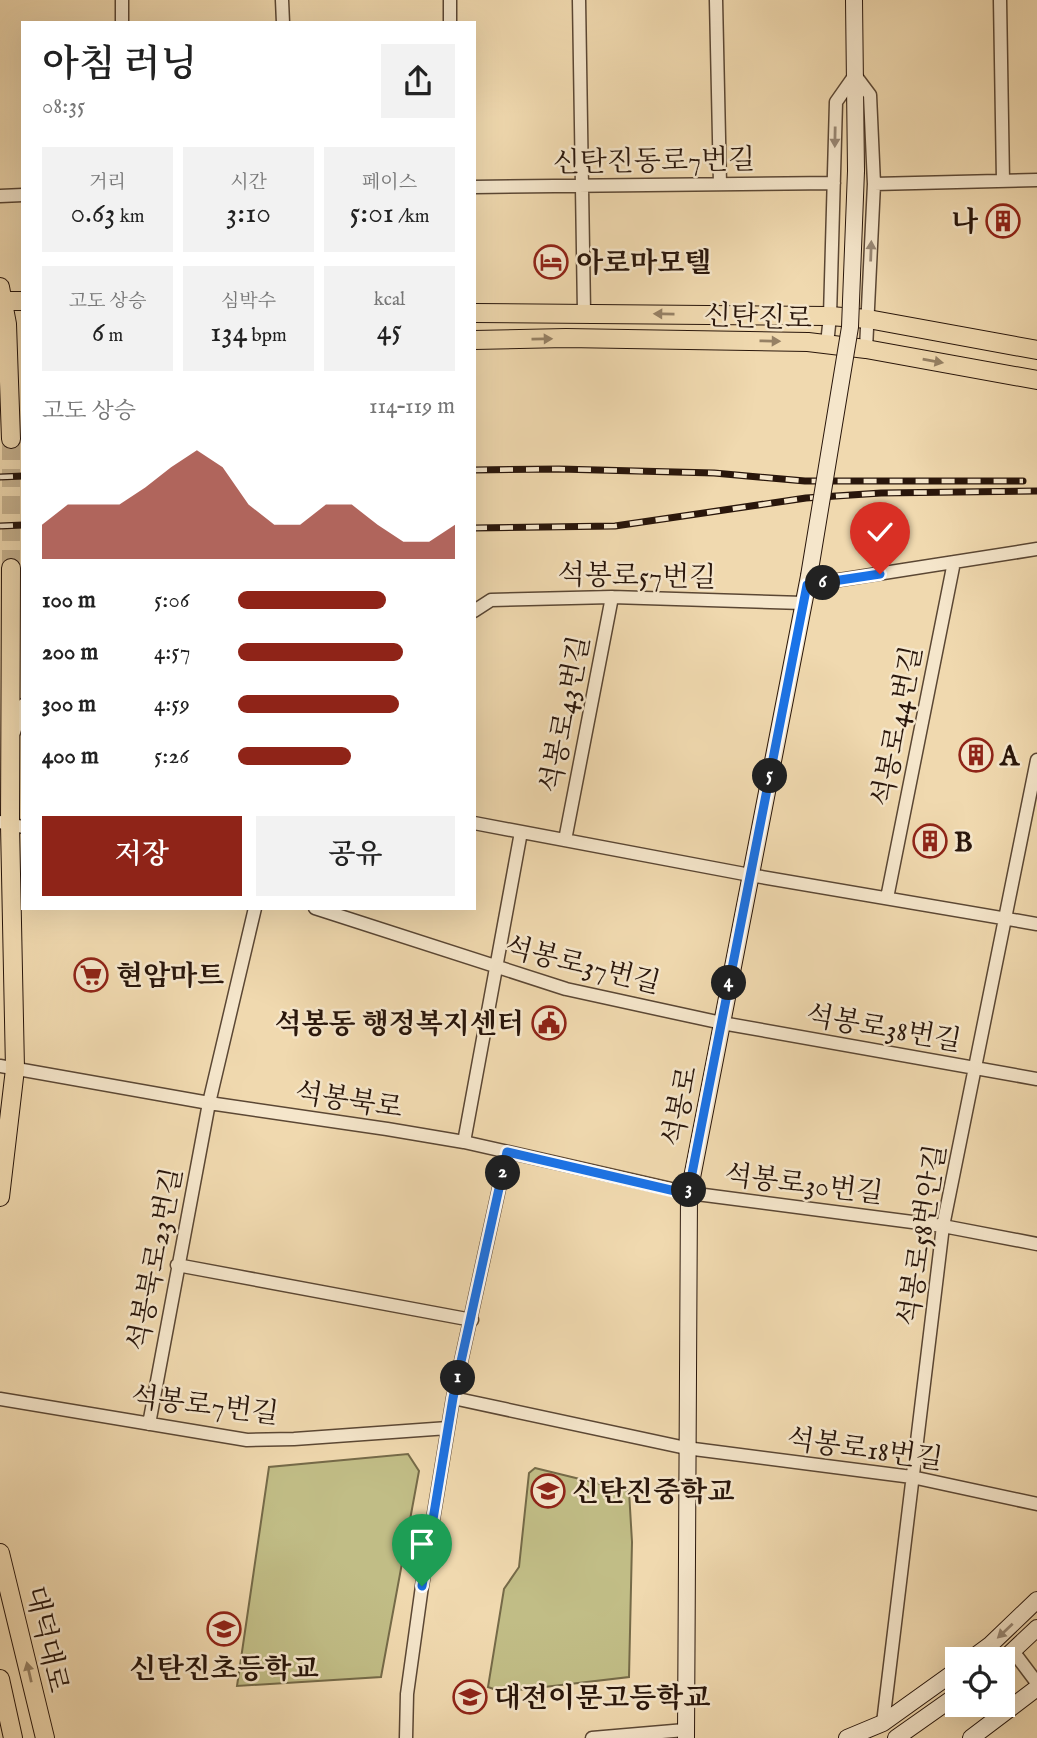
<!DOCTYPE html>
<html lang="ko">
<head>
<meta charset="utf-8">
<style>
  body { margin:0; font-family:"IM FELL English","Noto Serif KR",serif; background:#f2f2f2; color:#222; height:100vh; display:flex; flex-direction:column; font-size:26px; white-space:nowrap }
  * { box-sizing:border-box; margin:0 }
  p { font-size:23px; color:#767676 }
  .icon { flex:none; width:38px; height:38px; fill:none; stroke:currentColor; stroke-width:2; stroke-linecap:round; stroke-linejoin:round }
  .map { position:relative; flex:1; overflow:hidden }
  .drawer { position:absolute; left:21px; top:21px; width:455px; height:889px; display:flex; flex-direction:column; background:#fff; border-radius:0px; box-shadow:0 7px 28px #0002 }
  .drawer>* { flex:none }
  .controls { position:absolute; left:945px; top:1647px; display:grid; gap:14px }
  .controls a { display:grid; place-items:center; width:70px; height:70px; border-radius:0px; background:#fff; box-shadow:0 7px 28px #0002; font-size:35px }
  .pin { position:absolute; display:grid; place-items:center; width:60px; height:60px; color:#fff; margin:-72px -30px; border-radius:50% 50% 50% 0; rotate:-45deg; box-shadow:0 0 7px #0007 }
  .pin .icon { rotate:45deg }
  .km { position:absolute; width:35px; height:35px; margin:-18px; border-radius:50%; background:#222; color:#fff; font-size:19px; line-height:35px; text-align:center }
  .round { display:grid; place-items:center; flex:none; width:74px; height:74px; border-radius:0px; background:#f2f2f2 }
  .head { display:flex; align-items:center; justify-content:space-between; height:119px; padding:0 21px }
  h1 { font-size:38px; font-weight:600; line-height:52px }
  .stats { display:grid; grid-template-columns:repeat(3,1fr); gap:10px; height:119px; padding:7px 21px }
  .stats div { display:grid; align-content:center; border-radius:0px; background:#f2f2f2; text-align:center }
  .stats b { font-size:30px; font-weight:600 }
  .stats small { font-size:19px; font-weight:400 }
  .stats p { font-size:19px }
  .chart { height:196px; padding:14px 21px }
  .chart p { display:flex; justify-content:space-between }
  .chart svg { width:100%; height:126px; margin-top:7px; fill:#8f2418; opacity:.7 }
  .cta { display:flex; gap:14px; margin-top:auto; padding:14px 21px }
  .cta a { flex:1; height:80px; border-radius:0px; background:#8f2418; color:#fff; font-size:28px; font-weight:600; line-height:80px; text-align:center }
  .cta a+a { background:#f2f2f2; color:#222 }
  ul { padding:0 21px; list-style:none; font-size:23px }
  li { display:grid; grid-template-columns:112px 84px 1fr; align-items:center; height:52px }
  li i { height:18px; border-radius:9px; background:#8f2418 }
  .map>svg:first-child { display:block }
  .green { fill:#c1bd86; stroke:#756a48; stroke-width:2 }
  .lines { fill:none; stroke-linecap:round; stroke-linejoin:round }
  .primary-tunnel { stroke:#c8b28e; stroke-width:18; stroke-dasharray:18 9; stroke-linecap:butt }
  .street-casing { stroke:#5b4734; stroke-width:15 }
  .secondary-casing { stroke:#29160b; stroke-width:18 }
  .primary-casing { stroke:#29160b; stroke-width:20 }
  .street { stroke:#f5e6cb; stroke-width:12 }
  .secondary { stroke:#f5e6cb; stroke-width:16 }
  .primary { stroke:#f0d9af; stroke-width:18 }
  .rail-casing { stroke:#29160b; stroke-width:7 }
  .rail { stroke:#f5e6cb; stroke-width:4.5; stroke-dasharray:13; stroke-linecap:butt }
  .secondary-bridge-casing { stroke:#29160b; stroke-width:18; stroke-linecap:butt }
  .secondary-bridge { stroke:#f5e6cb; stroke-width:16 }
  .oneway { fill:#998875 }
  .oneway2 { fill:#968165 }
  .route-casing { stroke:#fff; stroke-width:14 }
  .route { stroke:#1a73e8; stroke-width:9 }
  .labels { text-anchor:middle; stroke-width:5; stroke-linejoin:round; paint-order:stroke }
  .street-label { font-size:28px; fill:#29160b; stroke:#f5e6cb }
  .poi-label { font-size:28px; font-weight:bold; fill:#29160b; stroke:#f5e6cb; text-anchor:start }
</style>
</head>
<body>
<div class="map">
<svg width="1037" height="1738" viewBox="0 0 1037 1738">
  <rect width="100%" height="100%" fill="#f0d9af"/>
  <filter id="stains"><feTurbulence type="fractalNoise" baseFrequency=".00286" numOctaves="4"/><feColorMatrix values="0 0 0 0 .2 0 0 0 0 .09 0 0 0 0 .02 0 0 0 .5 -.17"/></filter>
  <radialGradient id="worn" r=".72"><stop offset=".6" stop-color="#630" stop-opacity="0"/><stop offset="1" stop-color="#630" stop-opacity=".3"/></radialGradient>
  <path class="green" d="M408 1454 419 1471 381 1677 237 1686 269 1467Z
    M535 1468 629 1491 632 1542 629 1677 502 1692 488 1687 504 1589 519 1567 529 1473Z"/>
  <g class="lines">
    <path class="primary-tunnel" d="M11 568V439"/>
    <defs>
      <path id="street" d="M122 0V23
        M282 0 283 23
        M450 0V23
        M579 0 584 312
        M716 0 720 184
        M1000 0 1003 181
        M874 184 1037 180
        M474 187 834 183
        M0 196 23 195
        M827 344 830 316 836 102 855 75 870 95 874 184 866 349
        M807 585 1037 549
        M474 611 491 600 612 597 803 603
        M14 732 23 705
        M0 822 23 827
        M474 823 750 875 1037 924
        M565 840 612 597
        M887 898 954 562
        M315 908 566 989 722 1023 1037 1079
        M0 1066 209 1103 387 1129 464 1142 689 1193 943 1226 1037 1244
        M464 1142 521 832
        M177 1265 472 1320
        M453 1398 686 1448 912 1477 1037 1504
        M0 1399 247 1440 294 1439 448 1428
        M149 1424 209 1103 255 908
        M1013 1651 1037 1683
        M883 1723 943 1226 1037 760
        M406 1738 407 1694 422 1586 453 1398 507 1152
        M592 1738 685 1730"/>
      <path id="secondary" d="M854 0 856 171
        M971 1659 990 1645 1037 1600
        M1003 1660 1037 1628
        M686 1738 689 1193 809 576
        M847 1738 883 1723 957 1670
        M896 1738 957 1695
        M971 1738 1037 1688"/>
      <path id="primary" d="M0 287 7 324 11 439
        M0 301H23
        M474 313 830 316 868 319 1037 350
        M474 340 566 338 808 342 866 349 1037 380
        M0 1197 15 1069 10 825 11 568
        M0 1553 45 1738
        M0 1679 13 1738"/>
    </defs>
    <use href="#street" class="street-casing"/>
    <use href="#secondary" class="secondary-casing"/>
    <use href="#primary" class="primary-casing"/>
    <use href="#street" class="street"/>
    <use href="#secondary" class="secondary"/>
    <use href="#primary" class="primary"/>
    <defs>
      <path id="rail" d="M474 470 559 469 714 473 805 481H1023
        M0 477 23 476
        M0 526 23 525
        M474 528 615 526 806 498 881 493 1037 491"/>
    </defs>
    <use href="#rail" class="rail-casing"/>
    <use href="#rail" class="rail"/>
    <defs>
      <path id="secondary-bridge" d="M809 576 850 327 856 171"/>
    </defs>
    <use href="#secondary-bridge" class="secondary-bridge-casing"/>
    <use href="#secondary-bridge" class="secondary-bridge"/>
  </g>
  <defs><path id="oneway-solid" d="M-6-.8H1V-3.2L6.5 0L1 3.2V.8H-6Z" transform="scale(1.75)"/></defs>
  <g class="oneway">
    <use href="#oneway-solid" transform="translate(835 137) rotate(91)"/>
    <use href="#oneway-solid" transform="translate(871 251) rotate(-88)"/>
    <use href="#oneway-solid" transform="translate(1005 1631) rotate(137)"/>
  </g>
  <g class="oneway2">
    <use href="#oneway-solid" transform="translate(664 314) rotate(-179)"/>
    <use href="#oneway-solid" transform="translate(542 339) rotate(-1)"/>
    <use href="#oneway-solid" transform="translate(770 341) rotate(1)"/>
    <use href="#oneway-solid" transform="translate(933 361) rotate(10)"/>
    <use href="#oneway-solid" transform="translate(29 1672) rotate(-103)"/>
  </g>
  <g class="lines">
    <defs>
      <path id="route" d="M422 1586 453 1398 507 1152 688 1194 807 585 880 574"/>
    </defs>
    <use href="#route" class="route-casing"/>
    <use href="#route" class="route"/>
  </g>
  <defs>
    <symbol id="building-ring" viewBox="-11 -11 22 22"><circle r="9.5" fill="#f5e6cb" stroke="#8f2418" stroke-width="1.5"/><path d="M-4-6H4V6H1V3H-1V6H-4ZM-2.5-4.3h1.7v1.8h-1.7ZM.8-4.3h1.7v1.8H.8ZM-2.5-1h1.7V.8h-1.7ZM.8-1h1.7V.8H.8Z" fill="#8f2418"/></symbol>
    <symbol id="hotel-ring" viewBox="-11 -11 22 22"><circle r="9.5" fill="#f5e6cb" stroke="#8f2418" stroke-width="1.5"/><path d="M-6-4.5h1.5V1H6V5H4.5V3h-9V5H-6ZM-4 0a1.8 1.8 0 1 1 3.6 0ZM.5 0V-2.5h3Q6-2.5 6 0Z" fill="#8f2418"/></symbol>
    <symbol id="supermarket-ring" viewBox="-11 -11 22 22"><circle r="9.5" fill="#f5e6cb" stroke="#8f2418" stroke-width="1.5"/><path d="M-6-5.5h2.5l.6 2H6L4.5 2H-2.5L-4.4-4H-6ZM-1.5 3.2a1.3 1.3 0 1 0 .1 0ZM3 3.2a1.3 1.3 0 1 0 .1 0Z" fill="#8f2418"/></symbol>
    <symbol id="civic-ring" viewBox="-11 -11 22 22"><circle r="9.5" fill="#f5e6cb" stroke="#8f2418" stroke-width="1.5"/><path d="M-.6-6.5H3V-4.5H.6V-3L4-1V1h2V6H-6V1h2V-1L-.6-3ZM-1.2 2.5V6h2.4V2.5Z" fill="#8f2418"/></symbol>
    <symbol id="school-ring" viewBox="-11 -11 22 22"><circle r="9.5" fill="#f5e6cb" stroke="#8f2418" stroke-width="1.5"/><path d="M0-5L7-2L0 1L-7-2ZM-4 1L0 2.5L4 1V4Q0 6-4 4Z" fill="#8f2418"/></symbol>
  </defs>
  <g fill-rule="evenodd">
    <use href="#building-ring" x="984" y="202" width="38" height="38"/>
    <use href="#hotel-ring" x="532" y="243" width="38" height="38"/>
    <use href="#building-ring" x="957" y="736" width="38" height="38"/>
    <use href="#building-ring" x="911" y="822" width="38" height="38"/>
    <use href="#supermarket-ring" x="72" y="956" width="38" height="38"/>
    <use href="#civic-ring" x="530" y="1004" width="38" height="38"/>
    <use href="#school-ring" x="529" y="1472" width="38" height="38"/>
    <use href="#school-ring" x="205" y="1610" width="38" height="38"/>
    <use href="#school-ring" x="451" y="1678" width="38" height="38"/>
  </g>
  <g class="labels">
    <g class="street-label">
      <text transform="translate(654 160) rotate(-1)" y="10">신탄진동로7번길</text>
      <text transform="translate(758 316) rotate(2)" y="10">신탄진로</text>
      <text transform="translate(637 575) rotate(1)" y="10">석봉로57번길</text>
      <text transform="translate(564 714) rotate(-79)" y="10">석봉로43번길</text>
      <text transform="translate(896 726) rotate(-79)" y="10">석봉로44번길</text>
      <text transform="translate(583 964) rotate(14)" y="10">석봉로37번길</text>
      <text transform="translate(884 1027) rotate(10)" y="10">석봉로38번길</text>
      <text transform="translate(349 1099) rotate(9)" y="10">석봉북로</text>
      <text transform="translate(679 1106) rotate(-79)" y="10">석봉로</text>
      <text transform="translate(804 1183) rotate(7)" y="10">석봉로30번길</text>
      <text transform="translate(921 1235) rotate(-81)" y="10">석봉로58번안길</text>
      <text transform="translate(154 1259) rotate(-79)" y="10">석봉북로23번길</text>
      <text transform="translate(205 1404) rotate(7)" y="10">석봉로7번길</text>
      <text transform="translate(865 1448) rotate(8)" y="10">석봉로18번길</text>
      <text transform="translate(48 1639) rotate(77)" y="10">대덕대로</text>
    </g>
    <g class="poi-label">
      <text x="978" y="231" text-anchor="end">나</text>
      <text x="576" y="272">아로마모텔</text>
      <text x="1000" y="765">A</text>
      <text x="954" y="851">B</text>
      <text x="116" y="985">현암마트</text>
      <text x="524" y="1033" text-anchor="end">석봉동 행정복지센터</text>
      <text x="572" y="1501">신탄진중학교</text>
      <text x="224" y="1678" text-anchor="middle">신탄진초등학교</text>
      <text x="494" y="1707">대전이문고등학교</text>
    </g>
  </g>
  <rect width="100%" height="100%" filter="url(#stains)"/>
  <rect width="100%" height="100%" fill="url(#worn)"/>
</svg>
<div class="controls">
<a><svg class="icon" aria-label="locate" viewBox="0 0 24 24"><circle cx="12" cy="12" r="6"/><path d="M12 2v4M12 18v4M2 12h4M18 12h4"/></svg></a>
</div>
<div class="pin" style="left:422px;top:1586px;background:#1e9e55"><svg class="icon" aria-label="arrive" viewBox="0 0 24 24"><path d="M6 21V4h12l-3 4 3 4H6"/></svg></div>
<div class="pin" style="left:880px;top:574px;background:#d93025"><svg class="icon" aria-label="check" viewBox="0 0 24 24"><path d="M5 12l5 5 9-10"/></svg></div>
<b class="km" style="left:458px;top:1378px">1</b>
<b class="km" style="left:503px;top:1173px">2</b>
<b class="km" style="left:689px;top:1190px">3</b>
<b class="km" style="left:729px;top:983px">4</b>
<b class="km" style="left:770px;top:776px">5</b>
<b class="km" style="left:823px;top:583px">6</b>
<section class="drawer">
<div class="head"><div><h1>아침 러닝</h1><p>08:35</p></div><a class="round"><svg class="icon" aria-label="share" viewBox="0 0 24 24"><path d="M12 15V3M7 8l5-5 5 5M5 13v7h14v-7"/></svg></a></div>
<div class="stats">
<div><p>거리</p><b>0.63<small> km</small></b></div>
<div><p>시간</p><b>3:10</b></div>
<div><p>페이스</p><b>5:01<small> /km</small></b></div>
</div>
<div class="stats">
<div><p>고도 상승</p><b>6<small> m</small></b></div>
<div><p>심박수</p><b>134<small> bpm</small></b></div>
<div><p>kcal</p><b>45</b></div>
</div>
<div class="chart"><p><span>고도 상승</span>114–119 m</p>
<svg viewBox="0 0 160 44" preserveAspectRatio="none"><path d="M0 44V32L10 25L20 25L30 25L40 19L50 12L60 6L70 12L80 25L90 32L100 32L110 25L120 25L130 32L140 38L150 38L160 32V44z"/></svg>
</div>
<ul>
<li><b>100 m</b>5:06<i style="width:68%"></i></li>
<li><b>200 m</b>4:57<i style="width:76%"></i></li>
<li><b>300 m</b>4:59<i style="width:74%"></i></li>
<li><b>400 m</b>5:26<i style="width:52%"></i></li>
</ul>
<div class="cta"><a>저장</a><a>공유</a></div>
</section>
</div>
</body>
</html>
